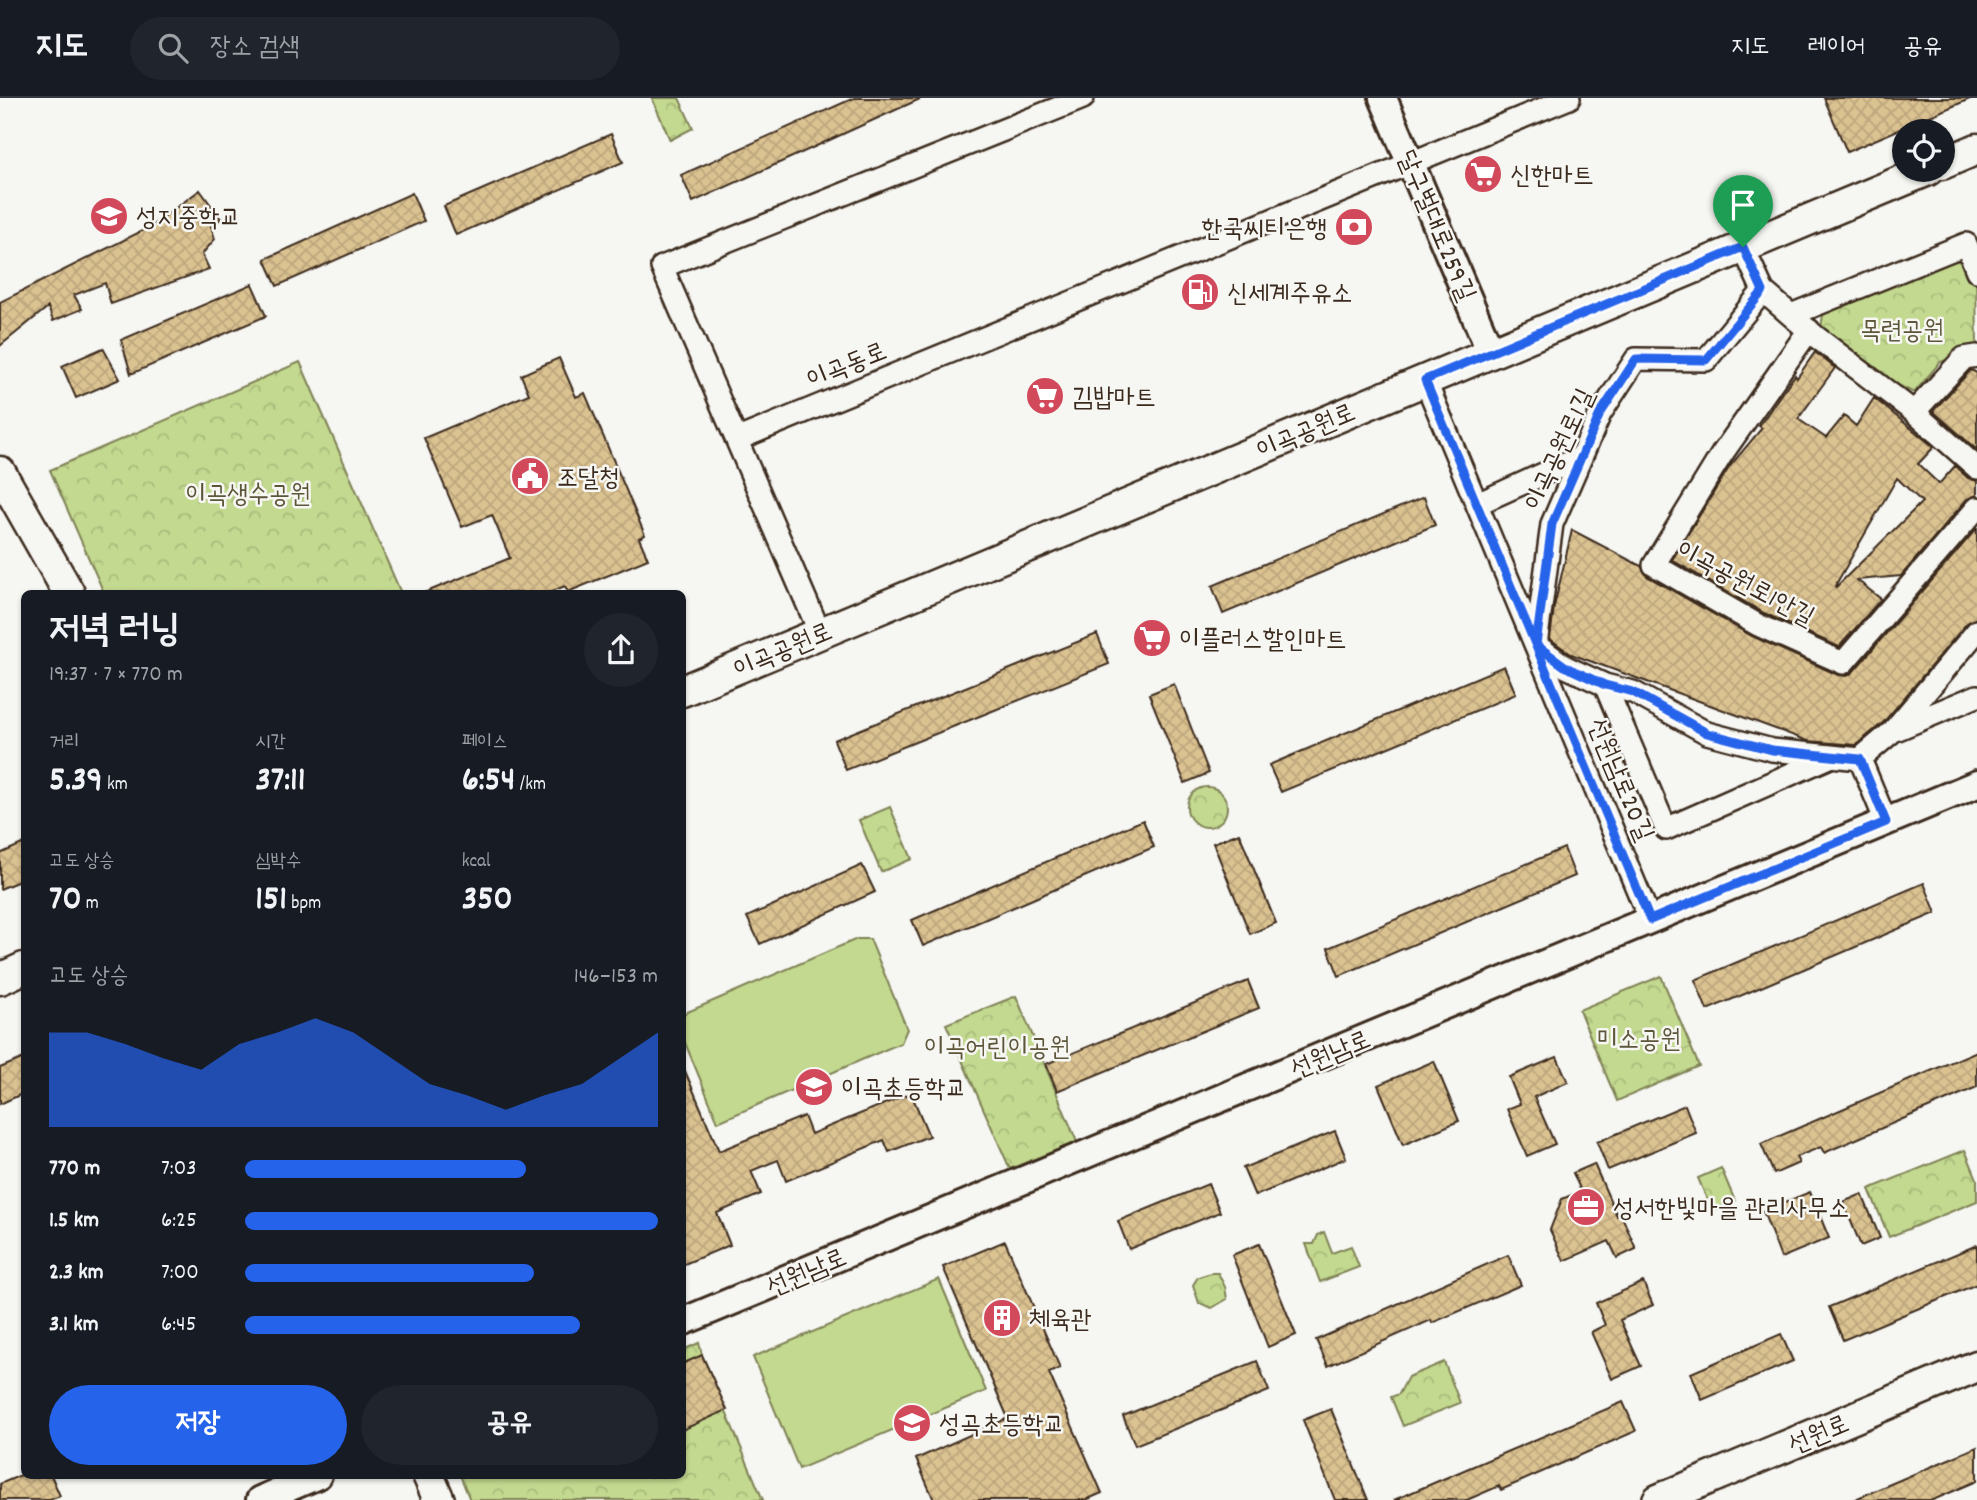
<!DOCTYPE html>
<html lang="ko">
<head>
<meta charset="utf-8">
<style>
  body { margin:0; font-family:Dekko,"Poor Story",sans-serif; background:#20242c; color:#f1f3f6; height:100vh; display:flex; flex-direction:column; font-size:26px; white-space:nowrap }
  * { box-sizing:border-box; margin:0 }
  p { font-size:23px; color:#9ea1a6 }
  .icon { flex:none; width:38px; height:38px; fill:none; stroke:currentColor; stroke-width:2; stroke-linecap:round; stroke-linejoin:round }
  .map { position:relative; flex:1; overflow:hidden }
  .sheet { position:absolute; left:21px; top:492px; width:665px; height:889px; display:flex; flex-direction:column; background:#171b24; border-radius:10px; box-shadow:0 2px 5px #0004 }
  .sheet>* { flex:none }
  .fabs { position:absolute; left:1892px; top:21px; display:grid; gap:14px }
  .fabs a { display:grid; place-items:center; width:63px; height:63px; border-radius:50%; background:#171b24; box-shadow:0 2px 5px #0004; font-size:35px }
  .pin { position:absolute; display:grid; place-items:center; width:60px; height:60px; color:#fff; margin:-72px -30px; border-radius:50% 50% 50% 0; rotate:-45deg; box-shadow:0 0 7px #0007 }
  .pin .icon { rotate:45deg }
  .round { display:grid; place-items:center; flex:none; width:74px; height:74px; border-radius:37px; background:#20242c }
  .summary { display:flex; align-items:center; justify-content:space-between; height:119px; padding:0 28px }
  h1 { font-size:38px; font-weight:700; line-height:52px }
  .metrics { display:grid; grid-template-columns:repeat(3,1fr); gap:10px; height:119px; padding:7px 28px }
  .metrics div { display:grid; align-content:center }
  .metrics b { font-size:35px; font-weight:700 }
  .metrics small { font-size:19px; font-weight:400 }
  .metrics p { font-size:19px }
  .chart { height:196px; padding:14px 28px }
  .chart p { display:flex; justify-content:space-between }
  .chart svg { width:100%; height:126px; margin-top:7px; fill:#2563eb; opacity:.7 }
  .primary-button { display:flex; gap:14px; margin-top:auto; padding:14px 28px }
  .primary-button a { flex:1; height:80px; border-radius:42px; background:#2563eb; color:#fff; font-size:28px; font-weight:700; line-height:80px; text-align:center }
  .primary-button a+a { background:#20242c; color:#f1f3f6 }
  ul { padding:0 28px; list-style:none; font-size:23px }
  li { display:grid; grid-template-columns:112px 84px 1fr; align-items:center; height:52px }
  li i { height:18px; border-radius:9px; background:#2563eb }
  header { display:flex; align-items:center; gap:42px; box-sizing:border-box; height:98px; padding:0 35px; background:#171b24; border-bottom:2px solid #363941 }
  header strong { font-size:33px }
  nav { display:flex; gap:38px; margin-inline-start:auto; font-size:24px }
  .search { width:490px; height:63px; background:#20242c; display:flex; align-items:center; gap:18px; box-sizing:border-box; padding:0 24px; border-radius:38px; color:#9ea1a6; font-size:26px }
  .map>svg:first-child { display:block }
  .forest { fill:url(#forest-crowns); stroke:#7f8256; stroke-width:2 }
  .pitch { fill:#c3d98f; stroke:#7f8256; stroke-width:2 }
  .building { fill:url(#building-cross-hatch); stroke:#3b2a1e; stroke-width:2; fill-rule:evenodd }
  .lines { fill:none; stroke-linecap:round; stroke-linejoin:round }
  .minor-casing { stroke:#3b2a1e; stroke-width:26 }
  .tertiary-casing { stroke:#3b2a1e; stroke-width:32 }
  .secondary-casing { stroke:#3b2a1e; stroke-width:35 }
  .minor { stroke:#f6f6f2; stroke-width:21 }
  .tertiary { stroke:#f6f6f2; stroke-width:26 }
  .secondary { stroke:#f6f6f2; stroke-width:30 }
  .route-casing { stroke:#fff; stroke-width:14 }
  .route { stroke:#2563eb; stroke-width:9 }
  .labels { text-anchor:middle; stroke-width:5; stroke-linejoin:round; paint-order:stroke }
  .poi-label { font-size:26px; fill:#3b2a1e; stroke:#f6f6f2; text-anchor:start }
  .street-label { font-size:26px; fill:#3b2a1e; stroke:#f6f6f2 }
  .park-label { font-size:26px; fill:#5d563a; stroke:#f6f6f2 }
</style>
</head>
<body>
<header>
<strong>지도</strong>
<div class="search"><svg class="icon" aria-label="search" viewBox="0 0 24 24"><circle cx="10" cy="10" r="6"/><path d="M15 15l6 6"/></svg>장소 검색</div>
<nav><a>지도</a><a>레이어</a><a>공유</a></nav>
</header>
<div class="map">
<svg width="1977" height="1402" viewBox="0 0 1977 1402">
  <defs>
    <pattern id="forest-crowns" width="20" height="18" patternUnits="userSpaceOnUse" patternTransform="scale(1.75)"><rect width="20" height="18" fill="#c3d98f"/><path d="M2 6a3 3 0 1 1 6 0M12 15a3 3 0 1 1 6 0" fill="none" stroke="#a8ba7b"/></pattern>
    <pattern id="building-cross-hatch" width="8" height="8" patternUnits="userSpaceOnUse" patternTransform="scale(1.75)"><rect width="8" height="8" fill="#dbc291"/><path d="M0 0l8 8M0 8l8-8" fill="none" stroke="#bda77d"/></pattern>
  </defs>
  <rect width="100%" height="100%" fill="#f6f6f2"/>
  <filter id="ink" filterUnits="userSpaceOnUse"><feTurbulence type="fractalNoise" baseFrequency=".0143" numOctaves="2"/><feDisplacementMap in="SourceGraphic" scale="14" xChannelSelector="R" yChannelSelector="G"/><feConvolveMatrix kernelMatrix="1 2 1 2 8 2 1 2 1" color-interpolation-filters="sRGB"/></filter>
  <g filter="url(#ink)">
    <path class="forest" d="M652 0H679L693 30 670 42Z
      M1947 159 1976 170 1977 251 1940 264 1914 295 1874 275 1821 230 1824 210Z
      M300 264 401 495H104L50 372Z
      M1187 709a20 20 0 1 1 40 0a20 20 0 1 1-40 0Z
      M890 709 912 761 881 774 859 722Z
      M1661 878 1699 968 1617 1003 1579 912Z
      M1016 898 1077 1044 1010 1071 946 926Z
      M1965 1052 1977 1081V1103L1889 1139 1869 1091Z
      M1721 1070 1735 1103 1712 1113 1698 1080Z
      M1324 1134 1332 1155 1351 1148 1359 1169 1320 1184 1306 1146H1314L1318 1137Z
      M1211 1175H1218L1225 1189 1227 1201 1212 1210 1199 1205 1193 1187 1198 1179Z
      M699 1245 702 1257 763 1402H470L460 1377H682L683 1252Z
      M1444 1264 1460 1305 1403 1328 1391 1299 1399 1296 1408 1279Z"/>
    <path class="pitch" d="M857 841H870L907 931 901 945 718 1024 683 940V916Z
      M939 1181 986 1293 799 1371 753 1259Z"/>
    <path class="building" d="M854 0H922L693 104 681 77Z
      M1824 0H1972L1847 54Z
      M611 36 623 64 456 137 444 108Z
      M200 92 221 121 211 128 215 141 202 156 209 171 111 206 105 185 74 197 82 211 53 223 48 209 0 248V204L150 129Z
      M412 95 424 123 277 188 265 161Z
      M252 186 266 218 131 276 121 242Z
      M103 250 120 281 76 300 62 268Z
      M1815 254 1835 270 1798 321 1826 340 1844 318 1856 328 1874 300 1934 349 1918 366 1939 386 1955 368 1968 380 1977 383V397L1967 401 1901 478 1857 482 1881 501 1839 549 1764 515 1672 462 1730 368 1762 330 1759 328 1781 296 1795 277 1797 280ZM1897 380 1922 404 1836 489 1835 488Z
      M559 260 576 299 585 295 645 437 639 440 648 461 568 494 565 488 548 495H424L510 460 492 417 462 429 424 340 529 296 521 277Z
      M1971 272 1977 275V352L1933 313Z
      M1424 399 1435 427 1223 516 1212 488Z
      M1977 430V520L1967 525 1884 624 1856 647 1808 643 1571 556 1550 541 1554 509 1572 432 1641 468 1647 478 1752 538 1838 577 1847 578 1853 574Z
      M1097 536 1109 566 846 672 834 642Z
      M1504 568 1516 596 1281 694 1269 667Z
      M1174 586 1209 675 1185 685 1149 596Z
      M1143 722 1154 749 923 848 912 822Z
      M1239 735 1276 825 1250 836 1213 745Z
      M24 745V781L0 791V756Z
      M1564 750 1575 778 1339 878 1328 850Z
      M862 767 875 794 760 846 747 819Z
      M1924 785 1936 815 1707 912 1695 882Z
      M1248 883 1259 910 1057 993 1046 966Z
      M1977 953V989L1824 1055 1821 1049 1796 1059 1799 1065 1774 1076 1761 1046Z
      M1557 959 1568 984 1534 999 1555 1046 1527 1058 1507 1011 1520 1006 1509 979Z
      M24 960V995L0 1006V970Z
      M1434 963 1459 1023 1403 1047 1378 987Z
      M682 966 719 1053 804 1018 811 1036 911 995 929 1038 889 1054 884 1042 786 1083 778 1062 751 1073 761 1096 717 1115 730 1147 682 1167Z
      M1685 1007 1696 1035 1608 1072 1597 1044Z
      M1335 1033 1346 1060 1255 1098 1243 1070Z
      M1594 1066 1617 1118 1621 1116 1636 1151 1617 1160 1609 1143 1564 1163 1550 1132 1562 1101 1581 1093 1573 1075Z
      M1208 1086 1220 1114 1129 1151 1118 1123Z
      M1810 1094 1829 1140 1781 1160 1763 1113Z
      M1862 1096 1880 1140 1861 1148 1843 1104Z
      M1005 1143 1060 1270 1049 1275 1102 1395 1086 1402H934L916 1361 1008 1320 943 1169Z
      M1259 1146 1296 1237 1268 1249 1232 1157Z
      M1977 1147V1186L1843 1242 1829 1209Z
      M1508 1157 1521 1187 1432 1225 1431 1222 1328 1268 1316 1242Z
      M1643 1184 1653 1207 1620 1222 1641 1268 1612 1281 1591 1234 1605 1227 1596 1205Z
      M1781 1236 1793 1263 1702 1302 1691 1275Z
      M702 1257 727 1312 682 1332V1266Z
      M1257 1263 1269 1293 1135 1347 1123 1318Z
      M1623 1304 1636 1333 1501 1392 1499 1388 1467 1402H1394Z
      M1331 1311 1368 1402H1335L1303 1322Z
      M1977 1349V1383L1933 1402H1853Z
      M21 1377H51L60 1398 50 1402H0V1386Z"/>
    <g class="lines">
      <defs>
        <path id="minor" d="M1743 149 1763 193 1815 238 1914 314 1977 370
          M1763 193 1706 262 1636 261 1600 316 1552 426 1536 547 1566 569 1605 587 1633 594 1707 635 1772 652 1860 661 1893 633 1977 533
          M1791 217 1966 146 1977 173
          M1809 232 1722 356 1654 467 1758 527 1843 565 1977 410
          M1425 282 1650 822
          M1914 314 1964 260 1977 258
          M738 341 1569 0
          M1477 406 1581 359
          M820 535 662 169 1083 0
          M1605 587 1666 731 1830 659
          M1898 631 1977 598
          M1860 661 1886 724"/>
        <path id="tertiary" d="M1383 0 1491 255
          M682 1224 1977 686
          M260 1402 318 1377"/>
        <path id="secondary" d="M1942 66 1977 51
          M0 374 69 495
          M682 593 1928 72
          M0 881 24 870
          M428 1377 439 1402
          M1658 1402 1977 1268"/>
      </defs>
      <use href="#minor" class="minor-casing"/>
      <use href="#tertiary" class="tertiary-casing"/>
      <use href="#secondary" class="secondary-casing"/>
      <use href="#minor" class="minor"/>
      <use href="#tertiary" class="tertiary"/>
      <use href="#secondary" class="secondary"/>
    </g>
  </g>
  <g class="lines" filter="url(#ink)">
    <defs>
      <path id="route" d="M1743 149 1425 282 1650 822 1886 724 1860 661 1772 652 1707 635 1633 594 1605 587 1566 569 1536 547 1552 426 1600 316 1636 261 1706 262 1763 193 1743 149"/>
    </defs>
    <use href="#route" class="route-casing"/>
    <use href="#route" class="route"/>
  </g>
  <defs>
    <symbol id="supermarket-disc" viewBox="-11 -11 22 22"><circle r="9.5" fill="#d1495b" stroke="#f6f6f2"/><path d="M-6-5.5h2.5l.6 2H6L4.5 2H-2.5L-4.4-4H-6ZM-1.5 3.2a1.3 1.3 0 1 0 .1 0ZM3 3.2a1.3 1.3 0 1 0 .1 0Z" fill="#fff"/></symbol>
    <symbol id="school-disc" viewBox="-11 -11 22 22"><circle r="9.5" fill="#d1495b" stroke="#f6f6f2"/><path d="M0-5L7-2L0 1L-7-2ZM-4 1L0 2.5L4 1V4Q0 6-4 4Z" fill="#fff"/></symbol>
    <symbol id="bank-disc" viewBox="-11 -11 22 22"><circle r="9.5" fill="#d1495b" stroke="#f6f6f2"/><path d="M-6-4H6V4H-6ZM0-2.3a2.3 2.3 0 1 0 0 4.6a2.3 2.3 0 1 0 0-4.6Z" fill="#fff"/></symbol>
    <symbol id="fuel-disc" viewBox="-11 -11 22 22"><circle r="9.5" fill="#d1495b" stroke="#f6f6f2"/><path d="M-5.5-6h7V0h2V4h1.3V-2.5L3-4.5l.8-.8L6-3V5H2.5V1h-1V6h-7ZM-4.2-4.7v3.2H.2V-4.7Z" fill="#fff"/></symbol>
    <symbol id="civic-disc" viewBox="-11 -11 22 22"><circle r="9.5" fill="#d1495b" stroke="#f6f6f2"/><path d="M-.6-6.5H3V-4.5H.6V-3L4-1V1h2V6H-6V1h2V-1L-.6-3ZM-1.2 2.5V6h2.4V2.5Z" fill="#fff"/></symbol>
    <symbol id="office-disc" viewBox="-11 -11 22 22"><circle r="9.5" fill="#d1495b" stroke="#f6f6f2"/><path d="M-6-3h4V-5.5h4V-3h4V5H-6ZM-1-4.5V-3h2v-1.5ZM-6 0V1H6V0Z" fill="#fff"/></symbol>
    <symbol id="building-disc" viewBox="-11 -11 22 22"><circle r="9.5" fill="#d1495b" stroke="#f6f6f2"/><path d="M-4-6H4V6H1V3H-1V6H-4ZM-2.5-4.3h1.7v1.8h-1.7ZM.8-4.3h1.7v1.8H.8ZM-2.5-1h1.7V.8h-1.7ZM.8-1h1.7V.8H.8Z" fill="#fff"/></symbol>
  </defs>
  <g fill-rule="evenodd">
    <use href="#supermarket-disc" x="1461" y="54" width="44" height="44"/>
    <use href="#school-disc" x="87" y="96" width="44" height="44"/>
    <use href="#bank-disc" x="1332" y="107" width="44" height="44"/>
    <use href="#fuel-disc" x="1178" y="172" width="44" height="44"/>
    <use href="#supermarket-disc" x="1023" y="276" width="44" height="44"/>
    <use href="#civic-disc" x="508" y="356" width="44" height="44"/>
    <use href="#supermarket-disc" x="1130" y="518" width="44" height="44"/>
    <use href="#school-disc" x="792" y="967" width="44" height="44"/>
    <use href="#office-disc" x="1564" y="1087" width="44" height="44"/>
    <use href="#building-disc" x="980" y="1198" width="44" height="44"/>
    <use href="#school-disc" x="890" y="1303" width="44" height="44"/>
  </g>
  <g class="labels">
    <g class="poi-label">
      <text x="1510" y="85">신한마트</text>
      <text x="136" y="127">성지중학교</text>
      <text x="1327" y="138" text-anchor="end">한국씨티은행</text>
      <text x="1227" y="203">신세계주유소</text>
      <text x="1072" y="307">김밥마트</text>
      <text x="557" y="387">조달청</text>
      <text x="1179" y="549">이플러스할인마트</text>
      <text x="841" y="998">이곡초등학교</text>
      <text x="1613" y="1118">성서한빛마을 관리사무소</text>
      <text x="1029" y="1229">체육관</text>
      <text x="939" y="1334">성곡초등학교</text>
    </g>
    <g class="street-label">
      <text transform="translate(1438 127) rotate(67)" y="9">달구벌대로259길</text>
      <text transform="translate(846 266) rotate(-22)" y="9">이곡동로</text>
      <text transform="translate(1305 332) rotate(-23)" y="9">이곡공원로</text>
      <text transform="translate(1558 351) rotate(-65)" y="9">이곡공원로1길</text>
      <text transform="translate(1746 484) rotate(28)" y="9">이곡공원로1안길</text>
      <text transform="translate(782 551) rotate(-23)" y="9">이곡공원로</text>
      <text transform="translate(1622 681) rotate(67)" y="9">선원남로20길</text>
      <text transform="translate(1330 955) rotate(-23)" y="9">선원남로</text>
      <text transform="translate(806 1173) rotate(-23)" y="9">선원남로</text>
      <text transform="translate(1818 1335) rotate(-23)" y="9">선원로</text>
    </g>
    <g class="park-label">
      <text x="1902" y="240">목련공원</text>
      <text x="248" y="404">이곡생수공원</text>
      <text x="1639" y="949">미소공원</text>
      <text x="997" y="957">이곡어린이공원</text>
    </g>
  </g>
</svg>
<div class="fabs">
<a><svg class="icon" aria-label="locate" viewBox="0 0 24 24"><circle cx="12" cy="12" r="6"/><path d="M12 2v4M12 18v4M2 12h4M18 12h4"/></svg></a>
</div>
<div class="pin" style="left:1743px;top:149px;background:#1e9e55"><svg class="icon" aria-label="arrive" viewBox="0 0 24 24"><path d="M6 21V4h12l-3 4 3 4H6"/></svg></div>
<section class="sheet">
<div class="summary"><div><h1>저녁 러닝</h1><p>19:37 · 7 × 770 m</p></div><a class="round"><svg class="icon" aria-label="share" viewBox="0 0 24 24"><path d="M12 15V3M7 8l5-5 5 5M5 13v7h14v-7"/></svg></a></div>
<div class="metrics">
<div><p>거리</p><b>5.39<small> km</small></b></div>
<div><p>시간</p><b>37:11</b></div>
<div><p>페이스</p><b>6:54<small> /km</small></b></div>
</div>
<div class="metrics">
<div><p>고도 상승</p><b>70<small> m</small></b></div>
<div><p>심박수</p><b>151<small> bpm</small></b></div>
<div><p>kcal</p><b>350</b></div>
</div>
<div class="chart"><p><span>고도 상승</span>146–153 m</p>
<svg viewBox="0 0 160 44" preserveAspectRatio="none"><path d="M0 44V11L10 11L20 15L30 20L40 24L50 15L60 11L70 6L80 11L90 20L100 29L110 33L120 38L130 33L140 29L150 20L160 11V44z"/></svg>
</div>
<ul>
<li><b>770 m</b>7:03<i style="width:68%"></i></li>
<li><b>1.5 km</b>6:25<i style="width:100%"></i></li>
<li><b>2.3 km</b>7:00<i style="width:70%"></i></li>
<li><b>3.1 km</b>6:45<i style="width:81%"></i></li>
</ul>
<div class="primary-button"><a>저장</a><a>공유</a></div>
</section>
</div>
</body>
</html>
